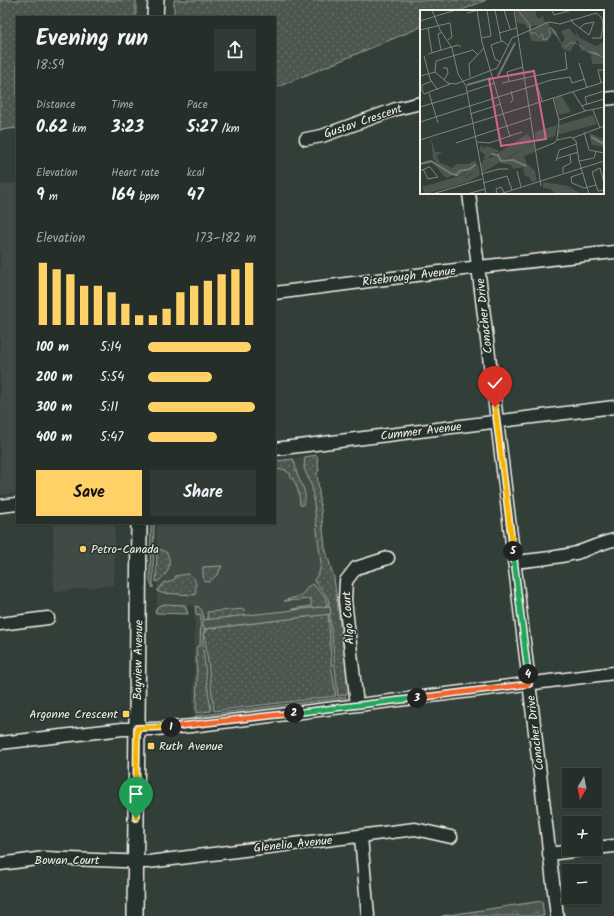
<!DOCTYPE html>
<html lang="en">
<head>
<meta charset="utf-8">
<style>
  body { margin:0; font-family:Kalam,sans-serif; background:#323a36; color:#f1f3f6; height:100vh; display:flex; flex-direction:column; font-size:15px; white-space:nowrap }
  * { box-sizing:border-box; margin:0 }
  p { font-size:13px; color:#a4a8a8 }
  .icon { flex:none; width:22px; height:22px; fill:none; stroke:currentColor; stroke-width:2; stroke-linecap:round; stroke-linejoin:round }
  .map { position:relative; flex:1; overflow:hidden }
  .sheet { position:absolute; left:16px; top:16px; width:260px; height:508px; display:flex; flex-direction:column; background:#262e2a; border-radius:0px; box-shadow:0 1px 3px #0004,0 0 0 1px #424a47 }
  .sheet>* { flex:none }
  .needle { width:26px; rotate:190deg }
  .controls { position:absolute; left:562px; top:768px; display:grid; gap:8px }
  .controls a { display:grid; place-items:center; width:40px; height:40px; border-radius:0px; background:#262e2a; box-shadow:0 1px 3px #0004,0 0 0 1px #424a47; font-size:20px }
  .pin { position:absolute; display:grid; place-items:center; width:34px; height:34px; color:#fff; margin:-41px -17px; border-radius:50% 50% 50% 0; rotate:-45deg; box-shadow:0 0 4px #0007 }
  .pin .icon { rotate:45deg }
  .km { position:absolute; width:20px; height:20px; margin:-10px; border-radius:50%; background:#222; color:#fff; font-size:11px; line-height:20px; text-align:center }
  .round { display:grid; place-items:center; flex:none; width:42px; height:42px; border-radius:0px; background:#323a36 }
  .headline { display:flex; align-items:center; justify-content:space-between; height:68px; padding:0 20px }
  h1 { font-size:22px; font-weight:600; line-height:30px }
  .stats { display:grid; grid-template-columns:repeat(3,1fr); gap:6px; height:68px; padding:4px 20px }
  .stats div { display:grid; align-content:center }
  .stats b { font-size:17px; font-weight:600 }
  .stats small { font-size:11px; font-weight:400 }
  .stats p { font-size:11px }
  .chart { height:112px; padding:8px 20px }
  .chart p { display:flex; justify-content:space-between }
  .chart svg { width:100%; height:72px; margin-top:4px; stroke:#ffd166; stroke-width:6 }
  .cta { display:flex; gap:8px; margin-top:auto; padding:8px 20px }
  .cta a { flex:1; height:46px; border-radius:0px; background:#ffd166; color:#111; font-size:16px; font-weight:600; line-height:46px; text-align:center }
  .cta a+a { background:#323a36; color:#f1f3f6 }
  ul { padding:0 20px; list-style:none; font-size:13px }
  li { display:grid; grid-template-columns:64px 48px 1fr; align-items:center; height:30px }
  li i { height:10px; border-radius:5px; background:#ffd166 }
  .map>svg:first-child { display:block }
  .built { fill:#404b44 }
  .grass { fill:url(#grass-dots); stroke:#a0a49c }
  .park { fill:url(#park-crowns); stroke:#a0a49c }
  .garden { fill:#4c564f; stroke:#a0a49c }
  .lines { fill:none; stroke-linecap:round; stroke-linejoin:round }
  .minor-casing { stroke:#f4f1e8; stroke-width:15 }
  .major-casing { stroke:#f4f1e8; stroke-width:18 }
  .minor { stroke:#26332d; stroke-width:12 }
  .major { stroke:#26332d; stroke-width:15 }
  .split-1-casing { stroke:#fff; stroke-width:8 }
  .split-2-casing { stroke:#fff; stroke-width:8 }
  .split-3-casing { stroke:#fff; stroke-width:8 }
  .split-4-casing { stroke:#fff; stroke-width:8 }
  .split-5-casing { stroke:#fff; stroke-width:8 }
  .split-6-casing { stroke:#fff; stroke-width:8 }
  .split-1 { stroke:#f5b400; stroke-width:5 }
  .split-2 { stroke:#f0652b; stroke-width:5 }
  .split-3 { stroke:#22a559; stroke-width:5 }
  .split-4 { stroke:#f0652b; stroke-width:5 }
  .split-5 { stroke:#22a559; stroke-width:5 }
  .split-6 { stroke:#f5b400; stroke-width:5 }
  .poi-dot { fill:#ffd166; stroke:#26332d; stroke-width:1.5 }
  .labels { text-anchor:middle; stroke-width:3; stroke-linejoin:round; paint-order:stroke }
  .street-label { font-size:12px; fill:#f4f1e8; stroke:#26332d }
  .poi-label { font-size:12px; fill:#f4f1e8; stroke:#26332d; text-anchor:start }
  .inset-river { fill:none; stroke:#727972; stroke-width:2 }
  .inset-road { fill:none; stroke:#80867e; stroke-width:1 }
  .view { fill:#d4648c; fill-opacity:0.15; stroke:#d4648c; stroke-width:2 }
  .inset-edge { fill:none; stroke:#f4f1e8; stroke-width:2 }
</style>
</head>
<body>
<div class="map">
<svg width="614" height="916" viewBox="0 0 614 916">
  <defs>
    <pattern id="grass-dots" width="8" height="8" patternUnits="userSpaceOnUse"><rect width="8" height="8" fill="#4c564f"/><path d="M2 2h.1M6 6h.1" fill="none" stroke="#666f68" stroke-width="1.8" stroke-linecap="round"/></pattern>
    <pattern id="park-crowns" width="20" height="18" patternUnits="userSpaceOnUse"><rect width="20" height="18" fill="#4c564f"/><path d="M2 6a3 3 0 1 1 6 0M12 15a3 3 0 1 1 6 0" fill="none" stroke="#666f68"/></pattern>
  </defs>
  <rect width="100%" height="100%" fill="#323e38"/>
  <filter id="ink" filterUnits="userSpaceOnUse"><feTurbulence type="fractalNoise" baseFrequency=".025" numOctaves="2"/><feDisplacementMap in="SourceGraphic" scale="8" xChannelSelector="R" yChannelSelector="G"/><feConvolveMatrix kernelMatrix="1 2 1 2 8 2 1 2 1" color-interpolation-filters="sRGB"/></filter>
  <g filter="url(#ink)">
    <path class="built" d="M17 183V493L0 495V185Z
      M315 455 325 547 346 695 193 714 195 606 164 604 157 607V523H275V461Z
      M53 523H115L114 585 54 592Z"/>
    <path class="grass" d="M0 0H136V17H17V128L0 130Z
      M174 0H486L460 11H421V27L275 88V17H174Z
      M317 455 319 471 317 473 325 547 334 578 349 692 346 693V695L338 696 328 598 314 580 319 573 321 564 312 487 304 468 305 457Z
      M293 459C296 464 295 469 297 474 301 485 309 493 303 505H300C299 494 298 484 290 476L291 474 283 469 282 470 276 469V461Z
      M151 523H154L153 588 150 580Z
      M157 550H162L167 553C173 564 167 577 156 582Z
      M222 566 218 574 209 582 204 581 203 575V567Z
      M188 574C197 578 197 586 195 595L161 593 157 591 165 582 167 583 176 578 175 576Z
      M313 584 325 597 327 605 324 607 292 610V609L311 606V599L284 601C292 597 303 598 307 587Z
      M164 604 185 605 188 614 155 613 157 607Z
      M195 606 199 607C208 616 203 632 203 643 204 666 208 689 211 711L196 713 197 677 196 647 200 646 201 615 196 614Z
      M244 609 245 616 208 620 207 612Z
      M328 614 332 672 336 696 214 711 205 638 206 629Z
      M346 697V700L344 701 198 718 195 716Z"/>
    <path class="park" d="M542 901 544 916H442Z"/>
    <path class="garden" d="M330 606 331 614 204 629 203 620Z"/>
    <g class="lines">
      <defs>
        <path id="minor" d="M603 99 614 98
          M306 139 322 136 396 109 421 103
          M469 193 528 674 557 916
          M275 293 479 267 614 252
          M275 449 614 407
          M0 506 17 504
          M514 562C535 560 556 558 576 553 589 549 600 543 614 540
          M0 624 48 618
          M357 705 345 600 346 581 356 568 388 558
          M0 743 123 729H156L191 726 614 673
          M361 837 368 916
          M595 848 614 846
          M549 854 588 849
          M0 864 44 858 148 862 415 829 451 837"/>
        <path id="major" d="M155 17 156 0
          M135 916 139 523"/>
      </defs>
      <use href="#minor" class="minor-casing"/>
      <use href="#major" class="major-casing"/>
      <use href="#minor" class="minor"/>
      <use href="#major" class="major"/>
    </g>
  </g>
  <g class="lines" filter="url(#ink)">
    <defs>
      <path id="split-1" d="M136 818 137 728 171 727"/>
      <path id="split-2" d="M171 727 294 713"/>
      <path id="split-3" d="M294 713 417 698"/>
      <path id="split-4" d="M417 698 529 684 528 674"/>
      <path id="split-5" d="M513 551 528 674"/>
      <path id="split-6" d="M495 407 513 551"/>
    </defs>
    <use href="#split-1" class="split-1-casing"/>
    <use href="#split-2" class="split-2-casing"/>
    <use href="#split-3" class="split-3-casing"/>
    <use href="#split-4" class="split-4-casing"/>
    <use href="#split-5" class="split-5-casing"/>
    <use href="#split-6" class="split-6-casing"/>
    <use href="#split-1" class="split-1"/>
    <use href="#split-2" class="split-2"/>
    <use href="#split-3" class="split-3"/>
    <use href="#split-4" class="split-4"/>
    <use href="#split-5" class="split-5"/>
    <use href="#split-6" class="split-6"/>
  </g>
  <g class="poi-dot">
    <circle cx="83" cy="549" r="4"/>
    <rect x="122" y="710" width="8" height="8" rx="2"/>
    <rect x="147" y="742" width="8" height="8" rx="2"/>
  </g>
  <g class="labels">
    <g class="street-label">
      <text transform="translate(363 121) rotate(-19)" y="4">Gustav Crescent</text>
      <text transform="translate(409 276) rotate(-7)" y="4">Risebrough Avenue</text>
      <text transform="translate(484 316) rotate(-96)" y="4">Conacher Drive</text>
      <text transform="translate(421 431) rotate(-7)" y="4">Cummer Avenue</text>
      <text transform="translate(348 618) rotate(-94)" y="4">Algo Court</text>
      <text transform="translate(138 660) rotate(-89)" y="4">Bayview Avenue</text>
      <text transform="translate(535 733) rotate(-97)" y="4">Conacher Drive</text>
      <text transform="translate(293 844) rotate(-6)" y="4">Glenelia Avenue</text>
      <text x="67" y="864">Bowan Court</text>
    </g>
    <g class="poi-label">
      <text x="91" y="553">Petro-Canada</text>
      <text x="118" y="718" text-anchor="end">Argonne Crescent</text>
      <text x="159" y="750">Ruth Avenue</text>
    </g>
  </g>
  <g transform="translate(420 10)">
    <rect width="184" height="184" fill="#323e38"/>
    <path d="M173 105 177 114 137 125 139 115ZM137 115 135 126 116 132 115 122ZM107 124 114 132 62 163 61 154ZM58 154 59 159 46 167 48 172 5 184 2 177 43 165Z" fill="#4c564f"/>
    <path d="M113 0H115L117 8H121L123 5 124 11 129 12V16L137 22 136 26 132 23 127 32 112 31 108 21 117 16ZM149 18 158 29 150 42 143 39 141 35 145 28 141 21ZM169 123 184 129V137L172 135ZM11 128 15 142H22L17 146 20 153 33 158 36 154H48L56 150 55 157 38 167 34 165 26 168 13 153 0 155V153L9 150 18 154 13 149ZM61 135 64 138 67 136 80 141 71 145 69 147 71 150 64 154 62 151 67 148 63 149 65 145 59 140ZM123 172 148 176 161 184H136L130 179 123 178Z" fill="#4c564f"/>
    <path d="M95 0H115L116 7 122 9 123 13 107 18 105 14 97 13ZM155 20 160 28 176 36 184 32V54H172L171 45 164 40 161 41ZM142 86 151 102 139 105 134 88ZM114 132 115 142 104 146 107 154 115 161 117 171 112 172 109 167 105 166 104 160 102 161 104 157 93 159 91 155 80 153Z" fill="#4c564f"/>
    <path d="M59 159 60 165 48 172 46 168Z" fill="#4c564f"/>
    <path d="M97 0 101 3 111 16 110 23 114 22 116 23 119 27 122 23 124 26 123 29H126L130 25 128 19 131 17 135 21 143 36H147L150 32 156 33 161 36 167 41 176 42 184 48 168 42 157 34 150 33 147 37 143 36 131 18 129 19 131 25 127 30H122L123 24 119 28 115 23 111 24 109 21V15Z" fill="#727972"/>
    <path class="inset-river" d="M78 66 95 33M47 75 71 68M171 127 184 134M71 144 78 145 81 151 93 150 106 156M0 154 11 151 32 164 38 165M35 166 40 161 50 159 56 154"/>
    <path class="inset-road" d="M12 0 20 20 32 38 38 64 46 76 66 184M57 0 62 32 90 127M75 0 81 30 88 35M84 0 90 19M94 0 121 176M132 0 134 5 152 0M47 3 59 0M151 9 153 13 169 25 174 12 164 14 160 18M0 11 36 0M8 18 12 43M0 20 30 13 32 27 28 30M79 23 97 18M62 28 71 26 67 0M21 40 18 24 22 22M8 44 38 35 41 37M4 46 10 69 18 80M81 52 75 49 71 35 82 31M159 53 167 78M23 58H27L28 63 24 70M15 62 16 51 53 40 58 45M0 66 15 62 28 73 36 74 77 58 92 28 129 12 140 14 176 3 182 8 183 16 181 28H172M50 67 49 54 64 38M89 72 87 62 103 57M82 73 147 59 145 42M181 73 178 60H184M117 74 122 91M2 80 4 84 30 74M2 80V75L12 71M47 82 75 73M153 82 165 101 184 97M9 83 18 113M90 93 93 90 91 81M167 94 165 87 184 81M161 96 184 89M0 97 47 83M173 100 180 118M50 104 81 94M139 110 165 101M0 112 131 70 150 67 152 73 165 69M164 122 169 140 184 143M153 128 184 116M0 130 184 72M137 130 151 127 156 131 159 151 169 184M57 132 69 133 102 122M36 133 111 108M116 140 134 133 137 130 139 110 133 88M136 149 158 142M136 151 139 140 157 134M159 151 174 148 176 142M180 158 172 162 178 181 184 180M180 158 184 173M0 161 9 157H10L18 167 8 169 3 159M97 161 101 177M143 163V157L151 153 150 145M163 163 151 167 152 173 164 178 176 175M61 164 79 159H88M63 173 87 166 92 180M12 184 62 169M47 184 65 179M77 184 76 179 81 177 84 182M80 184 184 151"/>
    <path class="view" d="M114 61 126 129 81 136 69 69Z"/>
    <rect width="184" height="184" class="inset-edge"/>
  </g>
</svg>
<div class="controls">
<a><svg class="needle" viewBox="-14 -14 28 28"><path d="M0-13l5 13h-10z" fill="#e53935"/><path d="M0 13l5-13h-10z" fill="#a4a8a8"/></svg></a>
<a>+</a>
<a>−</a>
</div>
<div class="pin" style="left:136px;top:818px;background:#1e9e55"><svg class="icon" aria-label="arrive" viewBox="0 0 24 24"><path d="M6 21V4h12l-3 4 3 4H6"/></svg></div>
<div class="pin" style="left:495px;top:407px;background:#d93025"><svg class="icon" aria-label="check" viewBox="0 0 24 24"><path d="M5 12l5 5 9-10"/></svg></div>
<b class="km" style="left:171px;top:727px">1</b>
<b class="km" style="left:294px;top:713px">2</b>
<b class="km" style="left:417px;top:698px">3</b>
<b class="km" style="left:528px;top:674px">4</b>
<b class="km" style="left:513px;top:551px">5</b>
<section class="sheet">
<div class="headline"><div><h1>Evening run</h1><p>18:59</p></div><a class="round"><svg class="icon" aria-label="share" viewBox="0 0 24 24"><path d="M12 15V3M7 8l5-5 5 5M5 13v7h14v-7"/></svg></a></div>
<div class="stats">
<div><p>Distance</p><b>0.62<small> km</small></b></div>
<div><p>Time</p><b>3:23</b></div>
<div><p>Pace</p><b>5:27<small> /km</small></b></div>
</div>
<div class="stats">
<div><p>Elevation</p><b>9<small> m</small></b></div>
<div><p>Heart rate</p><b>164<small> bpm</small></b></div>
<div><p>kcal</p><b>47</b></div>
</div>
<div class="chart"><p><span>Elevation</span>173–182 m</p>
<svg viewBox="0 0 160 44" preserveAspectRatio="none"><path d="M5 44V6M15 44V10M25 44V13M35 44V20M45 44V20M55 44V24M65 44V31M75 44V38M85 44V38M95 44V34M105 44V24M115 44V20M125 44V17M135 44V13M145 44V10M155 44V6"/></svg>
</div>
<ul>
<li><b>100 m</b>5:14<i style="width:95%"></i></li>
<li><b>200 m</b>5:54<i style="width:59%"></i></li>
<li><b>300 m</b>5:11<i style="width:99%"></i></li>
<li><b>400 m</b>5:47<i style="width:64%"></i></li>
</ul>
<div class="cta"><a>Save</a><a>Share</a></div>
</section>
</div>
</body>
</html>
